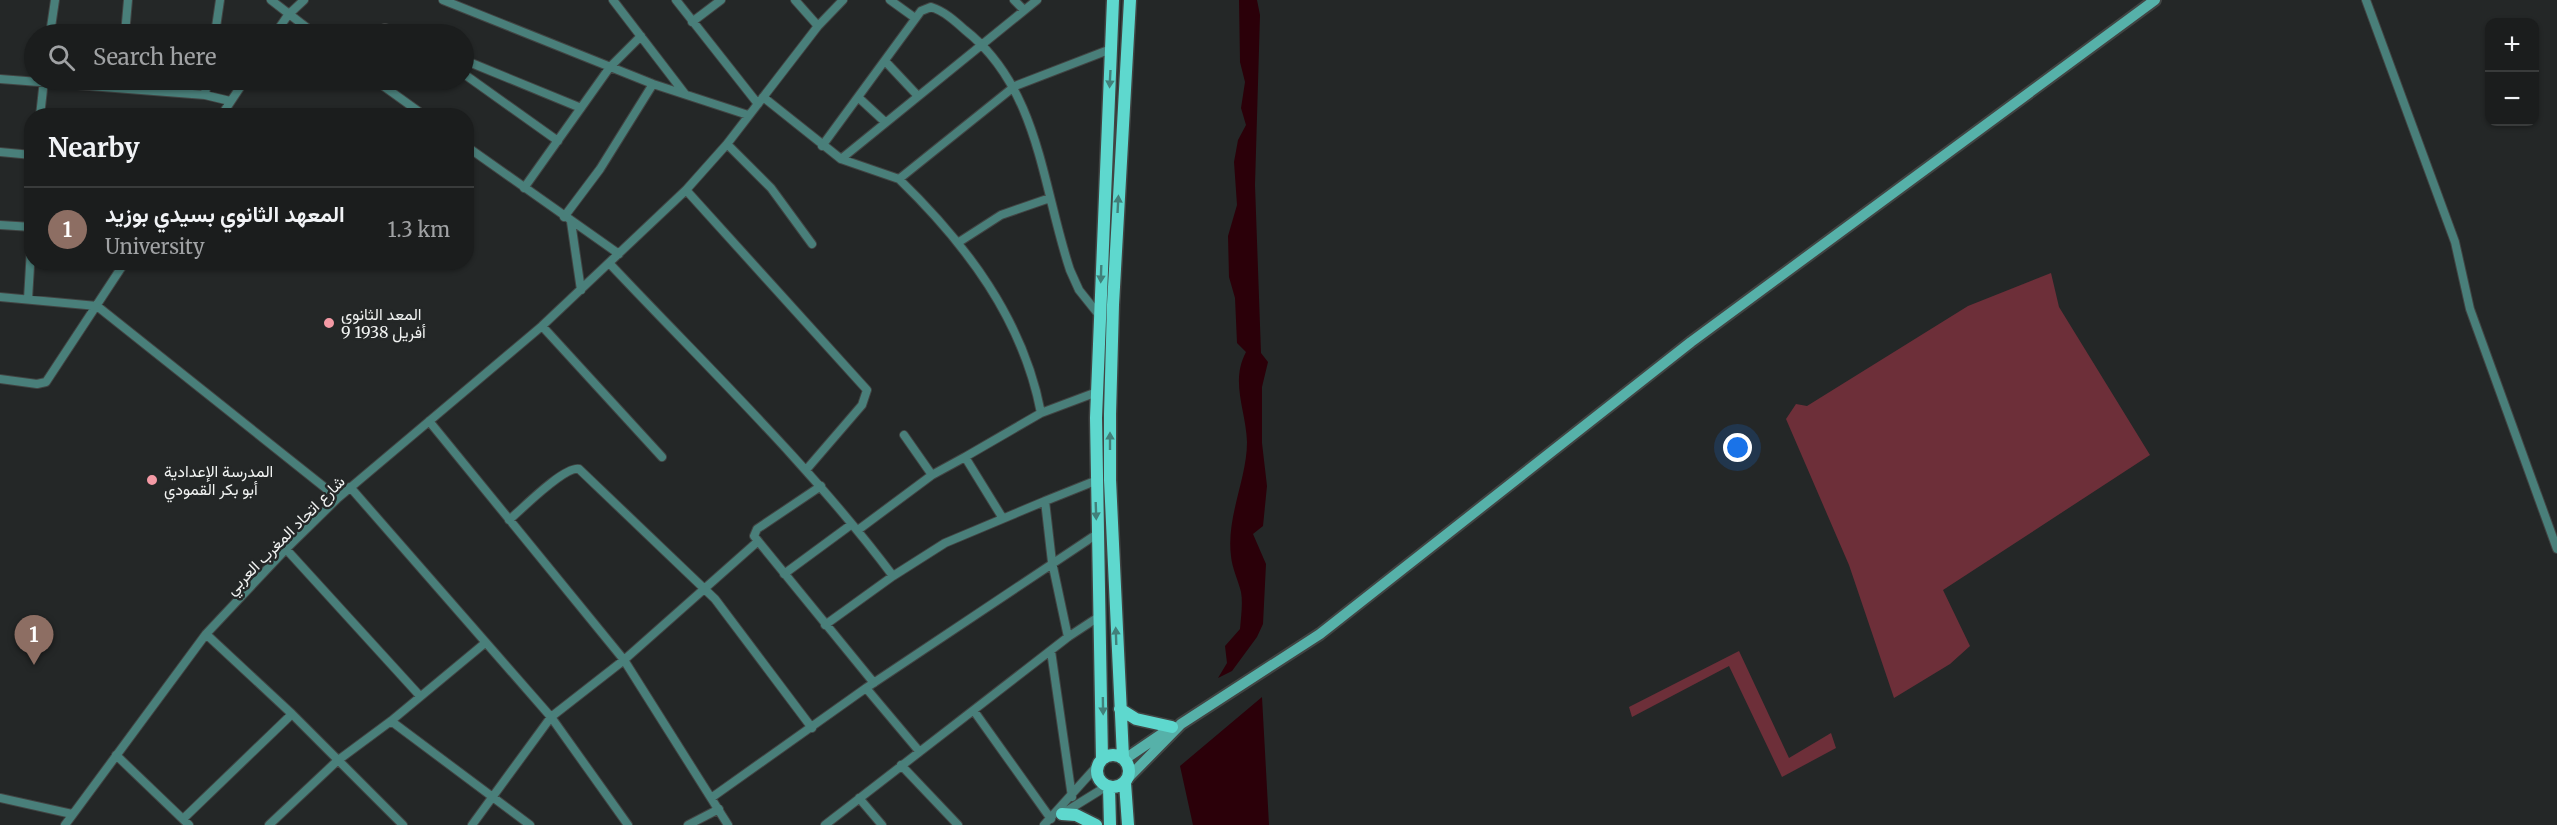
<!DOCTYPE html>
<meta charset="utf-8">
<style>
:root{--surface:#1b1d1d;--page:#242626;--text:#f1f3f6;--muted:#a0a2a4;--line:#393b3b;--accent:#db2777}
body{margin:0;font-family:Merriweather,Vazirmatn,serif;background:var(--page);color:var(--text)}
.controls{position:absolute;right:18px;top:18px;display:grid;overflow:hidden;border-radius:12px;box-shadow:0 2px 4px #0004}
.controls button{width:54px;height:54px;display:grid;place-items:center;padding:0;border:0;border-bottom:2px solid var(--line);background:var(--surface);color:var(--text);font:30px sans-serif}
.you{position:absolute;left:1738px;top:448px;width:21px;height:21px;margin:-15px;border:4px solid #fff;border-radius:50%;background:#1a73e8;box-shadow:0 0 0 9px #1a73e833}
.badge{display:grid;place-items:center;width:39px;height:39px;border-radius:50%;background:var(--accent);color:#fff;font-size:20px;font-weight:700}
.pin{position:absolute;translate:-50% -50px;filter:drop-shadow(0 2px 3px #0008)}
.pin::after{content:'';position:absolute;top:32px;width:21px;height:18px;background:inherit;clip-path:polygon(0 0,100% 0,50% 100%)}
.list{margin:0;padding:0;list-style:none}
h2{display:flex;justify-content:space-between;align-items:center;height:78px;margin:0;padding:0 24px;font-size:26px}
h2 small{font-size:20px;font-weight:400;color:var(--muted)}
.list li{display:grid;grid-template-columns:39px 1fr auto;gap:18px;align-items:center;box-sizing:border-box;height:84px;padding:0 24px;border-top:2px solid var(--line)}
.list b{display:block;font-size:22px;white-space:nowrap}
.list p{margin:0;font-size:20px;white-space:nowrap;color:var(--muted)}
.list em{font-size:20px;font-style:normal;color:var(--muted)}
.icon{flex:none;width:33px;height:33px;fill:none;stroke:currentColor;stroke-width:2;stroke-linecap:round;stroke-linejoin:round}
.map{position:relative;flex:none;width:2557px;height:825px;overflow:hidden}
.search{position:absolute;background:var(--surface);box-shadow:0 2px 4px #0004;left:24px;top:24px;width:450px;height:66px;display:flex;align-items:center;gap:15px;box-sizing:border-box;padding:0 21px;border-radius:33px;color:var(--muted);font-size:22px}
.panel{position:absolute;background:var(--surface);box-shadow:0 2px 4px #0004;left:24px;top:108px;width:450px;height:162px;border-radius:24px}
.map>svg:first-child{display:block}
</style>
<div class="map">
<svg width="2557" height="825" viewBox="0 0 2557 825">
<rect width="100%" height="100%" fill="#242727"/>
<path fill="#6d2f39" d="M2051,273L2059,307L2150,455L1943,590L1970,646L1950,664L1894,698L1849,565L1786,419L1796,404L1807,406L1968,306Z
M1739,651L1789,758L1831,733L1836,748L1782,777L1729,666L1632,717L1629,707Z"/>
<path fill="#2b0009" d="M1239,0H1257L1260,15L1255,185L1261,353L1268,362L1262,387V443L1267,486L1263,526L1253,534L1266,564L1263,624L1257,637L1232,671L1218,678L1227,663L1225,646L1240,629C1241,617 1243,603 1241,592C1238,580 1232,568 1231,556C1226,517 1247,479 1247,442C1246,410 1230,382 1246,352L1237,343L1235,298L1229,277L1228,236L1237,205L1234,162L1238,140L1246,125L1241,108L1245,82L1240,62Z
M1262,697L1269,825H1193L1180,766Z"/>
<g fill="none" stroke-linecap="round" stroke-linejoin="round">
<defs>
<path id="street" d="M271,0L315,34
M443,0L653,84L748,115
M613,0L685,94
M676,0L758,104
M795,0L818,26
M890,0L915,18
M1014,0L1024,10
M2366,0L2455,242L2470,309L2557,549
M692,22L721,0
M50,34L55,0
M125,34L128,0
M215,34L220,0
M275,34L288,15L304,0
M369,34L385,28L403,34
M464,60L581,108
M886,62L917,95
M464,74L558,141
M0,79L205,95L230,101
M375,80L425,116
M205,95L207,80
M763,97L841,159L899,179L1015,86L1111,49
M859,98L885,122
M40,116L44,80
M221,116L245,80
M727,144L771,188L812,244
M466,146L619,254
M822,146L921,11L931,7C944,11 955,21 965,30C1039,88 1042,186 1070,270L1079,290L1099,315
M0,152L32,155
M841,159L1037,0
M899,179C966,244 1023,319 1041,413L1097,392
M524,188L610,67L641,36
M686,190L867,390L862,405L806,470
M564,217L600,169L653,84
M571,222L581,290
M0,225L32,227
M959,242L1001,215L1050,198
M610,264C706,366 809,464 893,576
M0,297L97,306L338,498
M28,299L32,233
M542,326L662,457
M0,379L37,384L46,382L125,262
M429,421L624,660L728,825
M904,435L932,475
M965,457L1041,413
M821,486L757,529L754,536L874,683
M350,487L551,717L628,825
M1045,501L1095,481
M509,520C522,509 564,466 579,469L715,599L812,728
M858,530L932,475L965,457L1002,517
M286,549L420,696
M784,574L852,524
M825,625L893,576L945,543L1045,501L1052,562L1068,637
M206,634L292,714L403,825
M1051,651L1072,797
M866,688L919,751
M974,711L1051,819
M391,721L530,825
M116,755L189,825
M901,765L958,825
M0,798L72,814
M711,798L866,688L1097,534
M859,798L882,825
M1065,812L1107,786
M183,819L292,714
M65,825L206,634L286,549L338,498L542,326L686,190L727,144L818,26L843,0
M269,825L337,761L391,721L485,643
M472,825L551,717L624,660L756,543
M688,825L719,809
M825,825L1068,637L1100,616
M1044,825L1098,765"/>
<path id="secondary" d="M1125,759L1172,727
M1128,778L1181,724L1320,634L1691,342L2155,0"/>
<path id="primary" d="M1120,709L1136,719L1172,727
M1097 771a16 16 0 1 1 32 0a16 16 0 1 1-32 0Z
M1123,757L1110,480V414L1113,305L1130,0
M1102,759L1096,418L1113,0
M1125,783L1128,825
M1109,787L1110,825
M1062,814L1076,815L1096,825"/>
</defs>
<use href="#street" stroke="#414443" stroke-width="10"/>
<use href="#secondary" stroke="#414443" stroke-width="14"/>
<use href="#primary" stroke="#414443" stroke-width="15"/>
<use href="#street" stroke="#497f7a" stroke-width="8"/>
<use href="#secondary" stroke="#56b1a9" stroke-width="10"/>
<use href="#primary" stroke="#5ed8ce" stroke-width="12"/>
</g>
<defs><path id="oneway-solid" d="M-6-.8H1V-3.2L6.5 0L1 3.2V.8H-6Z" transform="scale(1.5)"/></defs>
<g fill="#41807a">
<use href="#oneway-solid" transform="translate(1110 79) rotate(93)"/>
<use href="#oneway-solid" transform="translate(1118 204) rotate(-87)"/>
<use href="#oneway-solid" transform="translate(1101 274) rotate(92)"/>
<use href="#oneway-solid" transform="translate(1110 441) rotate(-90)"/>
<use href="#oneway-solid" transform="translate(1096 511) rotate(88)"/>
<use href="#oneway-solid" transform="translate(1116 636) rotate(-92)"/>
<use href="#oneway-solid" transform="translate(1103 706) rotate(89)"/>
</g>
<g fill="#f49aa5" stroke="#242727" stroke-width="2">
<circle cx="329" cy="323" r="6"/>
<circle cx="152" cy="480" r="6"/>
</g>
<g text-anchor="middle" stroke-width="5" stroke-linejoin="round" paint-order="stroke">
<g font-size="16" fill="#f1f3f2" stroke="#242727" text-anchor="start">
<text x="341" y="320">المعد الثانوي<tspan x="341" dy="18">9 أفريل 1938</tspan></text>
<text x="164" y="477">المدرسة الإعدادية<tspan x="164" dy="18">أبو بكر القمودي</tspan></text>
</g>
<g font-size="16" fill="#f1f3f2" stroke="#242727">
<text transform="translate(285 535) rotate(-45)" y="6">شارع اتحاد المغرب العربي</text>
</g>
</g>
</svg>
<div class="controls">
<button>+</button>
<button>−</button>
</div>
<div class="you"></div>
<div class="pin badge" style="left:34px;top:665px;background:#8d6e63">1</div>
<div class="search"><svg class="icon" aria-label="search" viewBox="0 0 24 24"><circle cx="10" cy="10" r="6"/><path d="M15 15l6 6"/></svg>Search here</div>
<section class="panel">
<h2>Nearby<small></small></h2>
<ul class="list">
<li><span class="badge" style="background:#8d6e63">1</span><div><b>المعهد الثانوي بسيدي بوزيد</b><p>University</p></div><em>1.3 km</em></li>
</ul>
</section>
</div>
